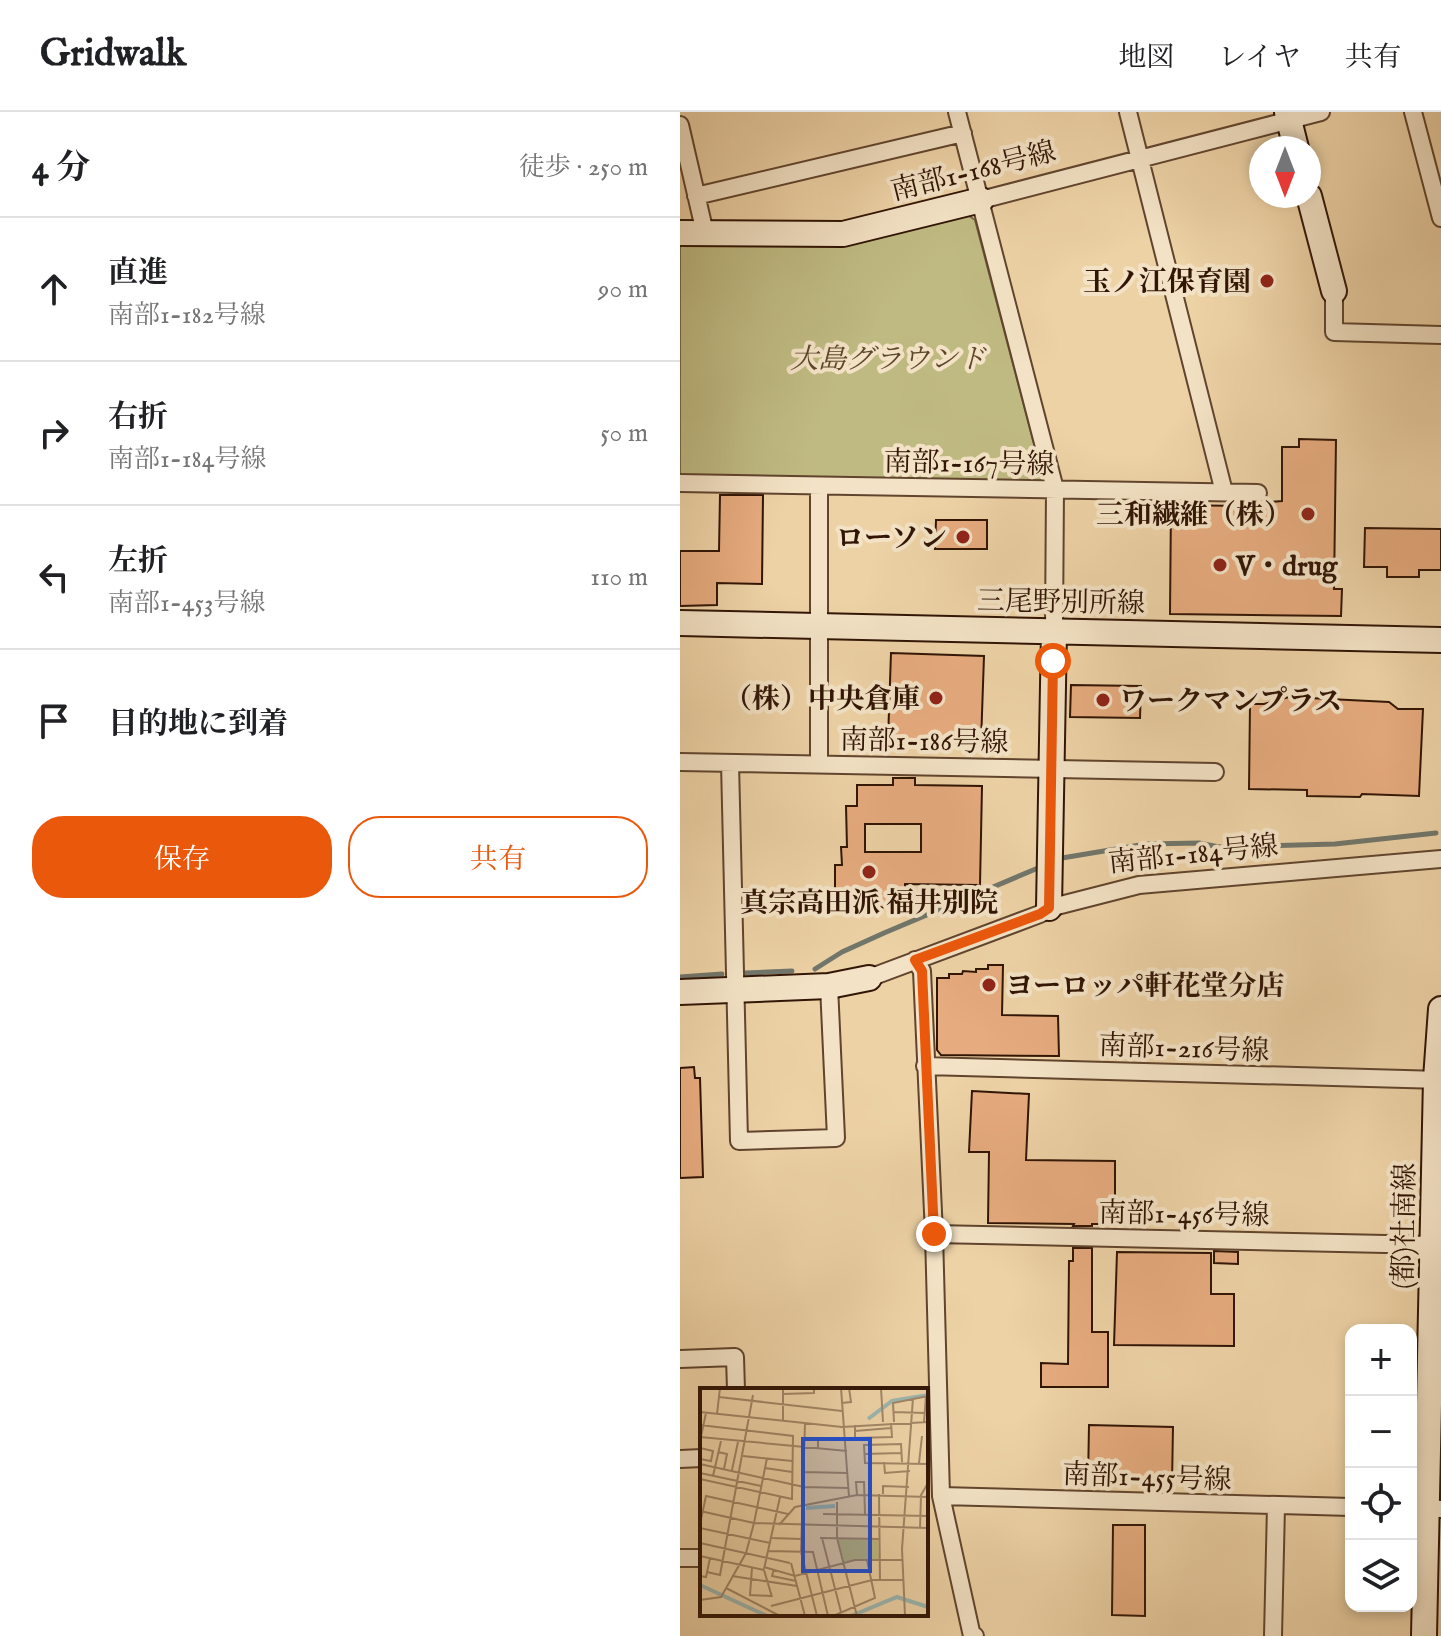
<!DOCTYPE html>
<html lang="ja">
<meta charset="utf-8">
<style>
:root{--surface:#fff;--page:#f6f6f6;--text:#202124;--muted:#757577;--line:#e0e0e0;--accent:#ea580c}
body{margin:0;font-family:"IM FELL English","Noto Serif JP",serif;background:var(--page);color:var(--text)}
.controls{position:absolute;right:24px;bottom:24px;display:grid;overflow:hidden;border-radius:16px;box-shadow:0 4px 12px #0003}
.controls button{width:72px;height:72px;display:grid;place-items:center;padding:0;border:0;border-bottom:2px solid var(--line);background:var(--surface);color:var(--text);font:40px sans-serif}
.compass{position:absolute;left:569px;top:24px;width:72px;height:72px;border-radius:50%;background:var(--surface);box-shadow:0 4px 12px #0003;rotate:180deg}
.stop{position:absolute;width:24px;height:24px;margin:-18px;border:6px solid #ea580c;border-radius:50%;background:#fff}
.stop.end{background:#ea580c;border-color:#fff;box-shadow:0 2px 8px #0008}
.list{margin:0;padding:0;list-style:none}
h2{display:flex;justify-content:space-between;align-items:center;height:104px;margin:0;padding:0 32px;font-size:34px}
h2 small{font-size:26px;font-weight:400;color:var(--muted)}
.list li{display:grid;grid-template-columns:52px 1fr auto;gap:24px;align-items:center;box-sizing:border-box;height:144px;padding:0 32px;border-top:2px solid var(--line)}
.list b{display:block;font-size:30px;white-space:nowrap}
.list p{margin:0;font-size:26px;white-space:nowrap;color:var(--muted)}
.list em{font-size:26px;font-style:normal;color:var(--muted)}
.actions{display:flex;gap:16px;padding:24px 32px}
.actions a{flex:1;padding:18px 0;border:2px solid var(--accent);border-radius:32px;text-align:center;font-size:28px;color:var(--accent)}
.actions .main{background:var(--accent);color:#fff}
.icon{flex:none;width:44px;height:44px;fill:none;stroke:currentColor;stroke-width:2;stroke-linecap:round;stroke-linejoin:round}
.map{position:relative;flex:none;width:761px;height:1524px;overflow:hidden}
header{display:flex;align-items:center;gap:48px;box-sizing:border-box;height:112px;padding:0 40px;background:var(--surface);border-bottom:2px solid var(--line)}
header strong{font-size:38px}
nav{display:flex;gap:44px;margin-inline-start:auto;font-size:28px}
main{display:flex}
aside{flex:1;background:var(--surface)}
.map>svg:first-child{display:block}
</style>
<header>
<strong>Gridwalk</strong>
<nav><a>地図</a><a>レイヤ</a><a>共有</a></nav>
</header>
<main>
<aside>
<h2>4 分<small>徒歩 · 250 m</small></h2>
<ul class="list">
<li><svg class="icon" aria-label="ahead" viewBox="0 0 24 24"><path d="M12 20V5M6 11l6-6 6 6"/></svg><div><b>直進</b><p>南部1-182号線</p></div><em>90 m</em></li>
<li><svg class="icon" aria-label="right" viewBox="0 0 24 24"><path d="M7 20v-9h11M14 6l5 5-5 5"/></svg><div><b>右折</b><p>南部1-184号線</p></div><em>50 m</em></li>
<li><svg class="icon" aria-label="left" viewBox="0 0 24 24"><path d="M17 20v-9H6M10 6l-5 5 5 5"/></svg><div><b>左折</b><p>南部1-453号線</p></div><em>110 m</em></li>
<li><svg class="icon" aria-label="arrive" viewBox="0 0 24 24"><path d="M6 21V4h12l-3 4 3 4H6"/></svg><div><b>目的地に到着</b></div></li>
</ul>
<div class="actions"><a class="main">保存</a><a>共有</a></div>
</aside>
<div class="map">
<svg width="761" height="1524" viewBox="0 0 761 1524">
<rect width="100%" height="100%" fill="#edd2a6"/>
<filter id="stains"><feTurbulence type="fractalNoise" baseFrequency=".0025" numOctaves="4"/><feColorMatrix values="0 0 0 0 .2 0 0 0 0 .09 0 0 0 0 .02 0 0 0 .5 -.17"/></filter>
<radialGradient id="worn" r=".72"><stop offset=".6" stop-color="#630" stop-opacity="0"/><stop offset="1" stop-color="#630" stop-opacity=".3"/></radialGradient>
<path fill="#bfba82" stroke="#786844" stroke-width="2" d="M288,103L295,108L363,366L359,370L0,363V133Z"/>
<g fill="none" stroke-linecap="round" stroke-linejoin="round">
<path stroke="#71766b" stroke-width="5" d="M382,746L466,732L519,731L539,735L655,732L756,721
M135,857L162,840L204,821L358,756
M65,861L112,859
M0,865L42,862"/>
</g>
<path fill="#e6ab7e" stroke="#311505" stroke-width="2" fill-rule="evenodd" d="M619,327L656,328L654,477H662L661,504L490,502L491,393L564,394L563,392L602,389V335H619Z
M40,383H83L82,472L37,471V493L0,494V439H39Z
M256,408H307V437H255Z
M685,416L761,417V458H739V465H707V455H684Z
M211,541L304,544L301,631L208,628Z
M391,573L461,574L460,606L390,605Z
M609,585L709,590L718,597H743L739,684L682,682L680,685L627,684V678L569,677L570,592H584Z
M213,666H235V673L302,674L300,773L225,772V795L164,796V777H155V753H162L161,735H167L166,694H177V673H213ZM185,712H241V740H185Z
M308,853H323L322,903L378,904L379,944L261,943L257,938V866H269V862H282L283,859L296,860V857H308Z
M14,955L15,966H20L23,1065L0,1066V956Z
M292,979L349,982L346,1048L435,1049V1112H412V1114H393L394,1112L308,1111L309,1040H289Z
M393,1136H412V1220H428V1275H361V1251L388,1252L389,1149H393Z
M534,1139L558,1140V1152L534,1151Z
M437,1140L531,1141V1182H554V1234L434,1233Z
M409,1313L493,1315L492,1371L408,1369Z
M433,1413H465V1504L432,1503Z"/>
<g fill="none" stroke-linecap="round" stroke-linejoin="round">
<defs>
<path id="street" d="M277,0L375,377L374,518
M448,0L544,380
M733,0L761,106
M0,13L25,121
M16,84L283,21
M301,88L641,0
M654,179V220L761,223
M0,371L578,381
M139,374V652
M0,650L535,660
M50,651L59,1029L156,1026L149,874
M235,848L242,859L254,1122L261,1384L292,1524H295
M189,866L360,802L369,796L459,773L761,747
M245,954L761,968
M254,1122L752,1133
M0,1247L55,1245L56,1278
M0,1347L22,1346
M261,1384L671,1395
M731,1395L761,1397
M0,1446H22
M593,1524L596,1394"/>
<path id="secondary" d="M607,0L616,36
M629,84L654,179
M0,121L163,122L301,88
M0,511L761,528
M369,796L374,518
M0,880L149,874L189,866
M744,1524L756,967L761,897"/>
</defs>
<use href="#street" stroke="#60442d" stroke-width="20"/>
<use href="#secondary" stroke="#311505" stroke-width="28"/>
<use href="#street" stroke="#f3e2c5" stroke-width="16"/>
<use href="#secondary" stroke="#f3e2c5" stroke-width="24"/>
</g>
<g fill="none" stroke-linecap="round" stroke-linejoin="round">
<path stroke="#ea580c" stroke-width="10" d="M254,1122L242,859L235,848L360,802L369,796L373,549"/>
</g>
<g fill="#8f2418" stroke="#f3e2c5" stroke-width="3">
<circle cx="587" cy="169" r="8"/>
<circle cx="628" cy="402" r="8"/>
<circle cx="283" cy="425" r="8"/>
<circle cx="540" cy="453" r="8"/>
<circle cx="256" cy="586" r="8"/>
<circle cx="423" cy="588" r="8"/>
<circle cx="189" cy="760" r="8"/>
<circle cx="309" cy="873" r="8"/>
</g>
<g text-anchor="middle" stroke-width="8" stroke-linejoin="round" paint-order="stroke">
<g font-size="28" fill="#311505" stroke="#f3e2c5">
<text transform="translate(293 58) rotate(-14)" y="10">南部1-168号線</text>
<text transform="translate(289 350) rotate(1)" y="10">南部1-167号線</text>
<text transform="translate(381 489) rotate(1)" y="10">三尾野別所線</text>
<text transform="translate(244 628) rotate(1)" y="10">南部1-186号線</text>
<text transform="translate(513 741) rotate(-6)" y="10">南部1-184号線</text>
<text transform="translate(504 935) rotate(2)" y="10">南部1-216号線</text>
<text transform="translate(504 1101) rotate(1)" y="10">南部1-456号線</text>
<text transform="translate(723 1114) rotate(-89)" y="10">(都)社南線</text>
<text transform="translate(467 1364) rotate(2)" y="10">南部1-455号線</text>
</g>
<g font-size="28" font-weight="bold" fill="#311505" stroke="#f3e2c5" text-anchor="end">
<text x="571" y="179">玉ノ江保育園</text>
<text x="612" y="412">三和繊維（株）</text>
<text x="267" y="435">ローソン</text>
<text x="556" y="463" text-anchor="start">V・drug</text>
<text x="240" y="596">（株）中央倉庫</text>
<text x="439" y="598" text-anchor="start">ワークマンプラス</text>
<text x="189" y="800" text-anchor="middle">真宗高田派 福井別院</text>
<text x="325" y="883" text-anchor="start">ヨーロッパ軒花堂分店</text>
</g>
<g font-size="28" font-style="italic" fill="#5c472a" stroke="#f3e2c5">
<text x="208" y="256">大島グラウンド</text>
</g>
</g>
<g transform="translate(20 1276)">
<rect width="228" height="228" fill="#edd2a6"/>
<path d="M138,151L178,152L179,171L144,174Z" fill="#bfba82"/>
<path fill="none" stroke="#9bb6af" stroke-width="4" d="M168,31L192,13L228,7M106,120L135,118M0,197L67,228M151,228L197,209L228,219"/>
<path fill="none" stroke="#a28666" stroke-width="2" d="M141,0L149,109M181,0L183,34M83,6L114,5V0M19,9L142,23M141,15L151,14L149,0M0,24L142,39L228,34M194,24L225,25M17,26L20,0M83,33V0M194,34L193,15L228,8M224,34L226,8M105,35L101,164L117,228M0,37L93,48L92,111L0,91M155,37V50L192,49L191,35M155,43L191,40M0,49L147,63M0,53L6,25M0,60L13,63L11,73L0,71M118,62V50L144,51M18,64L27,66L24,81M164,66L201,65M43,68L92,73M184,74L185,85L210,83M202,74L201,56L164,57L165,75L228,76M219,75L222,48M0,76L104,99L148,100M65,80L92,84M32,82L38,54M104,84L147,85M0,85L61,98M13,88L21,53M179,106L180,192M183,106V98L209,99M157,107L156,94H164L165,126M137,114V150L157,228M0,123L54,135L67,70M123,126L228,128M0,136L6,108L88,126M79,137L95,119L157,107L228,109M0,140L70,155M220,140L221,107L228,95M72,150L101,151M120,150L179,151M122,150L141,224M0,155L90,175M68,163L113,164L128,228M0,168L64,182M91,175L105,228M64,179L95,188L155,172H202M52,180L50,207L71,208M64,181L80,109M74,181L72,188L96,193M64,182L72,209M7,184L20,187L53,7M0,188L6,189L10,170M32,188L97,198M26,200L80,228M0,212L21,209L46,165L54,135L228,140M71,218L172,192H203M133,228L175,210L167,172M165,228H193M205,228L202,161L213,10"/>
<path fill="#1d4ed8" fill-opacity="0.15" stroke="#1d4ed8" stroke-width="4" d="M103,51H170V183H103Z"/>
<rect width="228" height="228" fill="none" stroke="#311505" stroke-width="4"/>
</g>
<rect width="100%" height="100%" filter="url(#stains)"/>
<rect width="100%" height="100%" fill="url(#worn)"/>
</svg>
<div class="controls">
<button>+</button>
<button>−</button>
<button><svg class="icon" aria-label="locate" viewBox="0 0 24 24"><circle cx="12" cy="12" r="6"/><path d="M12 2v4M12 18v4M2 12h4M18 12h4"/></svg></button>
<button><svg class="icon" aria-label="layers" viewBox="0 0 24 24"><path d="M12 4l9 5-9 5-9-5zM3 14l9 5 9-5"/></svg></button>
</div>
<svg class="compass" viewBox="-18 -18 36 36"><path d="M0-13l5 13h-10z" fill="#e53935"/><path d="M0 13l5-13h-10z" fill="#757577"/></svg>
<div class="stop" style="left:373px;top:549px"></div>
<div class="stop end" style="left:254px;top:1122px"></div>
</div>
</main>
